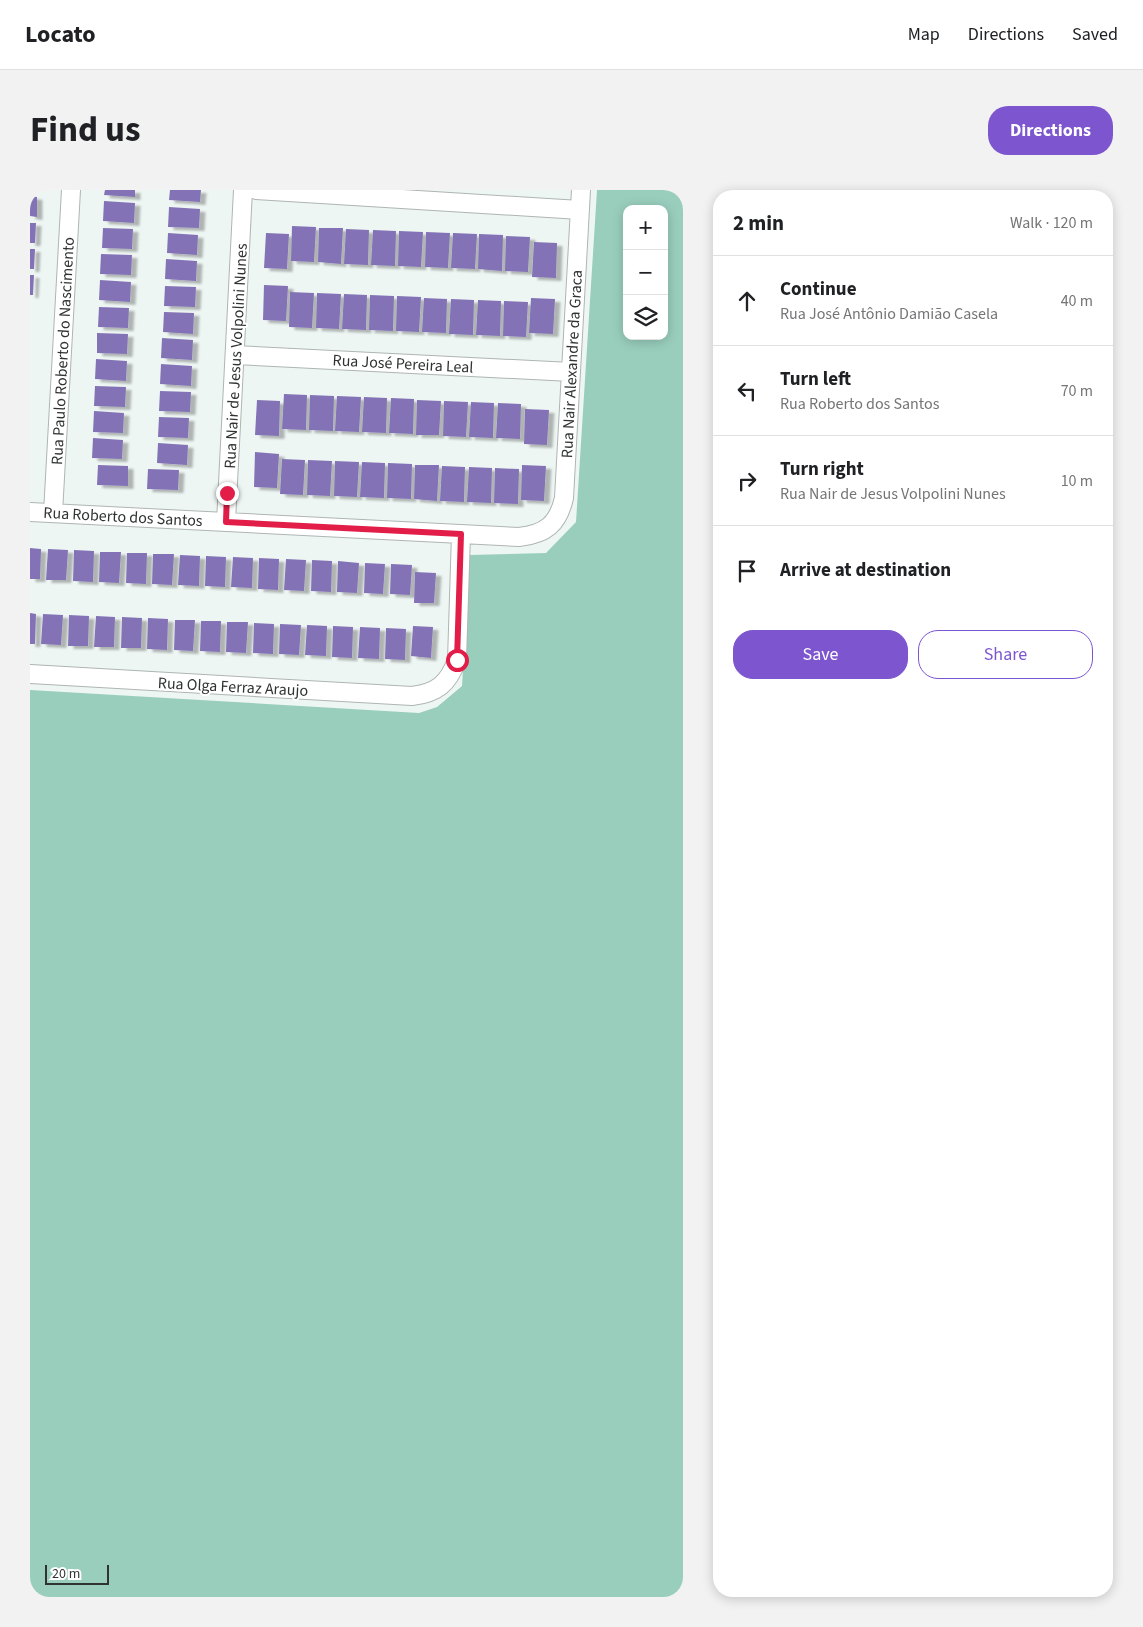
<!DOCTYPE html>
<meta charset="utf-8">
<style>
:root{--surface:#fff;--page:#f2f2f2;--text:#202124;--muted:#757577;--line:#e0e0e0;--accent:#7c55cf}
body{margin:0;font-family:"Source Sans 3",sans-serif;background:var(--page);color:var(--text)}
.controls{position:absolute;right:15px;top:15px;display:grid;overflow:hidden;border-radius:10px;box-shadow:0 2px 12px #0003}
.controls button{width:45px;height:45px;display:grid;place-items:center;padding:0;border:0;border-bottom:1px solid var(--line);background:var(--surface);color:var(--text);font:25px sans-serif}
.scale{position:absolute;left:15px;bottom:12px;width:64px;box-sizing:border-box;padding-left:5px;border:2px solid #303332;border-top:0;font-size:14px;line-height:18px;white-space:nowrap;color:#303332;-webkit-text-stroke:4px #fff;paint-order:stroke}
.stop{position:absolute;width:15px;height:15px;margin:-11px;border:4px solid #e11d48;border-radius:50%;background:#fff}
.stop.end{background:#e11d48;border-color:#fff;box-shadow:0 1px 5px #0008}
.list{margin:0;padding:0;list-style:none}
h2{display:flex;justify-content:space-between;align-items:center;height:65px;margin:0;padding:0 20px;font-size:21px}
h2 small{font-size:16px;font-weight:400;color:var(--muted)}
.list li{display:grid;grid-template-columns:32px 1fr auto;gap:15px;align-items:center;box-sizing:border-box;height:90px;padding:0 20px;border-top:1px solid var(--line)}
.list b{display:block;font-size:19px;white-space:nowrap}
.list p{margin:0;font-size:16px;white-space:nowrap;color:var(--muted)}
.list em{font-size:16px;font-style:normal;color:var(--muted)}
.actions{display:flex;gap:10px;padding:15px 20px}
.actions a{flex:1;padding:11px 0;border:1px solid var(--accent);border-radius:20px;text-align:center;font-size:18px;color:var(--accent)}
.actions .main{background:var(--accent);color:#fff}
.icon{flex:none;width:28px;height:28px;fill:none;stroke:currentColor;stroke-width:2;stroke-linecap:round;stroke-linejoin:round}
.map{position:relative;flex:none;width:653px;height:1407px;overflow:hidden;border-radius:20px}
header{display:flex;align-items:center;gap:30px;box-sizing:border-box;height:70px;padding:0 25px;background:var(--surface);border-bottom:1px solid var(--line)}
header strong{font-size:24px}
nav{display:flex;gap:28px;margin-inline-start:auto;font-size:18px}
.intro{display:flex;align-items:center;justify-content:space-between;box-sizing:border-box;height:120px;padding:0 30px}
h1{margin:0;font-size:35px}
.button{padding:12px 22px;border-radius:20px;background:var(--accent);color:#fff;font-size:18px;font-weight:700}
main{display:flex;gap:30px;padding:0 30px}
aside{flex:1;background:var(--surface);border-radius:20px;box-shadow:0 2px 12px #0003}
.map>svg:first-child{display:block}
</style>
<header>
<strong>Locato</strong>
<nav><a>Map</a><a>Directions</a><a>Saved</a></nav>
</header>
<div class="intro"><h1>Find us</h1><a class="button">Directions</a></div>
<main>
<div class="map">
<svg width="653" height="1407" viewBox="0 0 653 1407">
<defs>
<filter id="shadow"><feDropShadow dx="5.5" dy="3" stdDeviation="1" flood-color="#0004"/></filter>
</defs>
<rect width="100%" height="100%" fill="#eef6f3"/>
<path fill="#99cebd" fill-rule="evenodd" d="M567,0H653V1407H0V500L389,523L407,517L432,496L440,365L516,363L546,332ZM597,19H634V146H597Z"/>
<path fill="#8373b6" filter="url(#shadow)" d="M75,0H105V7L74,5Z
M140,0H171L170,12L139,10Z
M0,6L7,7V27L0,26Z
M74,11L105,13L104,33L73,31Z
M139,17L170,19L169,38L138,37Z
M0,33H6L5,53H0Z
M262,36L286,37L284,72L261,71Z
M73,38L103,39L102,59L72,58Z
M289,38H313L311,74L288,72Z
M316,39L339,40L338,75L314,74Z
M343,40L366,41L365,76L341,75Z
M369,41L393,42L391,77L368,76Z
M396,42L420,43L418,78L395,77Z
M138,43L168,45L167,65L137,63Z
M236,43L259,44L257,79L234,78Z
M423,43L447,44L445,79L421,78Z
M449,44L473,45L472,81L448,79Z
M476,46L500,47L498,82L475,81Z
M504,52L527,53L526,88L502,87Z
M0,59H5L4,79H0Z
M71,64L102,65L101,85L70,84Z
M136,69L167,71L166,91L135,89Z
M0,85H4L3,105H0Z
M70,90L101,92L100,112L69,110Z
M234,95L258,96L256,131L233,130Z
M135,96L166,97L165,117L134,116Z
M260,102L284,103L282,138L259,137Z
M287,103L311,104L309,139L286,138Z
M314,104L337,105L336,140L312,139Z
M340,105L364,106L363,141L339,140Z
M367,106L391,107L389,142L366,141Z
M394,108L417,109L416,143L392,142Z
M501,108L525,109L523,144L499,143Z
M421,109L444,110L443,145L419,144Z
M448,110L471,111L470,146L446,145Z
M474,111L498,112L496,147L473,146Z
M69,117L99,118L98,138L68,137Z
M134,122L164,123L163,144L133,142Z
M67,143L98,144L97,164L67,163Z
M132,148L163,150L162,170L131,168Z
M66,169L97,171L96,191L65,189Z
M131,174L162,176L161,196L130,194Z
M65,196L96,197L95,217L64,216Z
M130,201L161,202L160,222L129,221Z
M254,204L277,205L276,240L252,239Z
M280,205L304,206L303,241L279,240Z
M307,206L331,207L329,242L305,241Z
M334,207L357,208L356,243L332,242Z
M361,208L384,209L383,244L359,243Z
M227,210L250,211L249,246L225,245Z
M387,210L411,211L409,245H386Z
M414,211L438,212L436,247L413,246Z
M441,212L464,213L463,248L439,247Z
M468,213L491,214L490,249L466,248Z
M495,219L519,220L517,255L494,254Z
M64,221L94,223L93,243L63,242Z
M129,227L159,228L158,248L128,247Z
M63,248L93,250L92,269L62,268Z
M128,253L158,255L157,275L127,273Z
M225,262L249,264L247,298L224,297Z
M252,269L275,270L273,305L250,304Z
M278,270L302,271L300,306L277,305Z
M305,271L329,272L327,307L304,306Z
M332,272L355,273L354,308L330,307Z
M358,273L382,274L381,309L357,308Z
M68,275L98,276V296L67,295Z
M385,275H409L407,311L384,309Z
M492,275L516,276L514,311L491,310Z
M412,276L435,277L434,312L410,311Z
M439,277L462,278L461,313L437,312Z
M465,278L489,279L488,314L464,313Z
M118,279L149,280L148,300L117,299Z
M0,358L11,359L10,389H0Z
M18,359L38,360L36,390H16Z
M44,360L64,361L63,392L43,391Z
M70,362H91L89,393L69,392Z
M97,363H117L116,394L96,393Z
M123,364H144L142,395L122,394Z
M150,365L170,366L169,396L148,395Z
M176,366L196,367L195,397L175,396Z
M203,367L223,368L222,398L201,397Z
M229,368L249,369L248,400L228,399Z
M256,369L276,370L274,401L254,400Z
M282,370L302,371L301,402L281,401Z
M308,371L329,373L327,403L307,402Z
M335,373L355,374L353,404L334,403Z
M361,374L382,375L380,405L360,404Z
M385,382L406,383L404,413H384Z
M0,423L6,424L5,454H0Z
M13,424L33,425L31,455L11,454Z
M39,425L59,426L58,456H38Z
M66,426L85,427L84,457H64Z
M92,427L112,428L111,458H91Z
M118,428L138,429L137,460L117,459Z
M145,430H165L163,461L144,460Z
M171,431H191L190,462L170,461Z
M197,432H218L216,463L196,462Z
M224,433L244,434L243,464L223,463Z
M250,434L271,435L269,465L249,464Z
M277,435L297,436L296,466L275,465Z
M303,436L323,437L322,468L302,467Z
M383,436L403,437L401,468L381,466Z
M330,437L350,438L349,469L328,468Z
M356,438L376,439L375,470L355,469Z"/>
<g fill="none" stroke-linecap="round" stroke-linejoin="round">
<defs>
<path id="street" d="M226,0L550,20
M205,165L541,182
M0,322L489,347C516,344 528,334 534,308L551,0
M23,323L41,0
M196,332L213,0
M0,484L382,506C407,503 418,494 427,470L431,344"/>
</defs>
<use href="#street" stroke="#aeb5b3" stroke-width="20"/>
<use href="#street" stroke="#fff" stroke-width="18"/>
</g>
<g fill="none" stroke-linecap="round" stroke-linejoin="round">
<path stroke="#e11d48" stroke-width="6" d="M197,303L196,332L431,344L427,470"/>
</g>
<g text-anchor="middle" stroke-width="4" stroke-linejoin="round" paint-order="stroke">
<g font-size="16" fill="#303332" stroke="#fff">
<text transform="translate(32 161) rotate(-87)" y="6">Rua Paulo Roberto do Nascimento</text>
<text transform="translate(205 166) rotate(-87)" y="6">Rua Nair de Jesus Volpolini Nunes</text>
<text transform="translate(373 173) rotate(3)" y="6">Rua José Pereira Leal</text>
<text transform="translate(541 174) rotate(-87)" y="6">Rua Nair Alexandre da Graca</text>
<text transform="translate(93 326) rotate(3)" y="6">Rua Roberto dos Santos</text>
<text transform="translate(203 496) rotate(3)" y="6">Rua Olga Ferraz Araujo</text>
</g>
</g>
</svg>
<div class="controls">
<button>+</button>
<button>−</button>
<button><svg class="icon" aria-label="layers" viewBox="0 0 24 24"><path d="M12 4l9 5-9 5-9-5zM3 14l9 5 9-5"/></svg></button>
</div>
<div class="scale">20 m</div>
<div class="stop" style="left:427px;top:470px"></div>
<div class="stop end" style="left:197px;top:303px"></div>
</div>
<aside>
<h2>2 min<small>Walk · 120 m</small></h2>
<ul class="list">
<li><svg class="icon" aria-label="ahead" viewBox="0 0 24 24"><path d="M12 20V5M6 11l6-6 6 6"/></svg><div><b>Continue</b><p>Rua José Antônio Damião Casela</p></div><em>40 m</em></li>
<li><svg class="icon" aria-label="left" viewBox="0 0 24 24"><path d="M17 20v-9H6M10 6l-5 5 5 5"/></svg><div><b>Turn left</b><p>Rua Roberto dos Santos</p></div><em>70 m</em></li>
<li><svg class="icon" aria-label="right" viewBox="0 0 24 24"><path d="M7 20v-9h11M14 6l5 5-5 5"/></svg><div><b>Turn right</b><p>Rua Nair de Jesus Volpolini Nunes</p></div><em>10 m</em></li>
<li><svg class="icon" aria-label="arrive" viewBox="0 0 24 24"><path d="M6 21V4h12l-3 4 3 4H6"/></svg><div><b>Arrive at destination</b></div></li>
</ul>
<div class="actions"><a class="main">Save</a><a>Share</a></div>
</aside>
</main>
